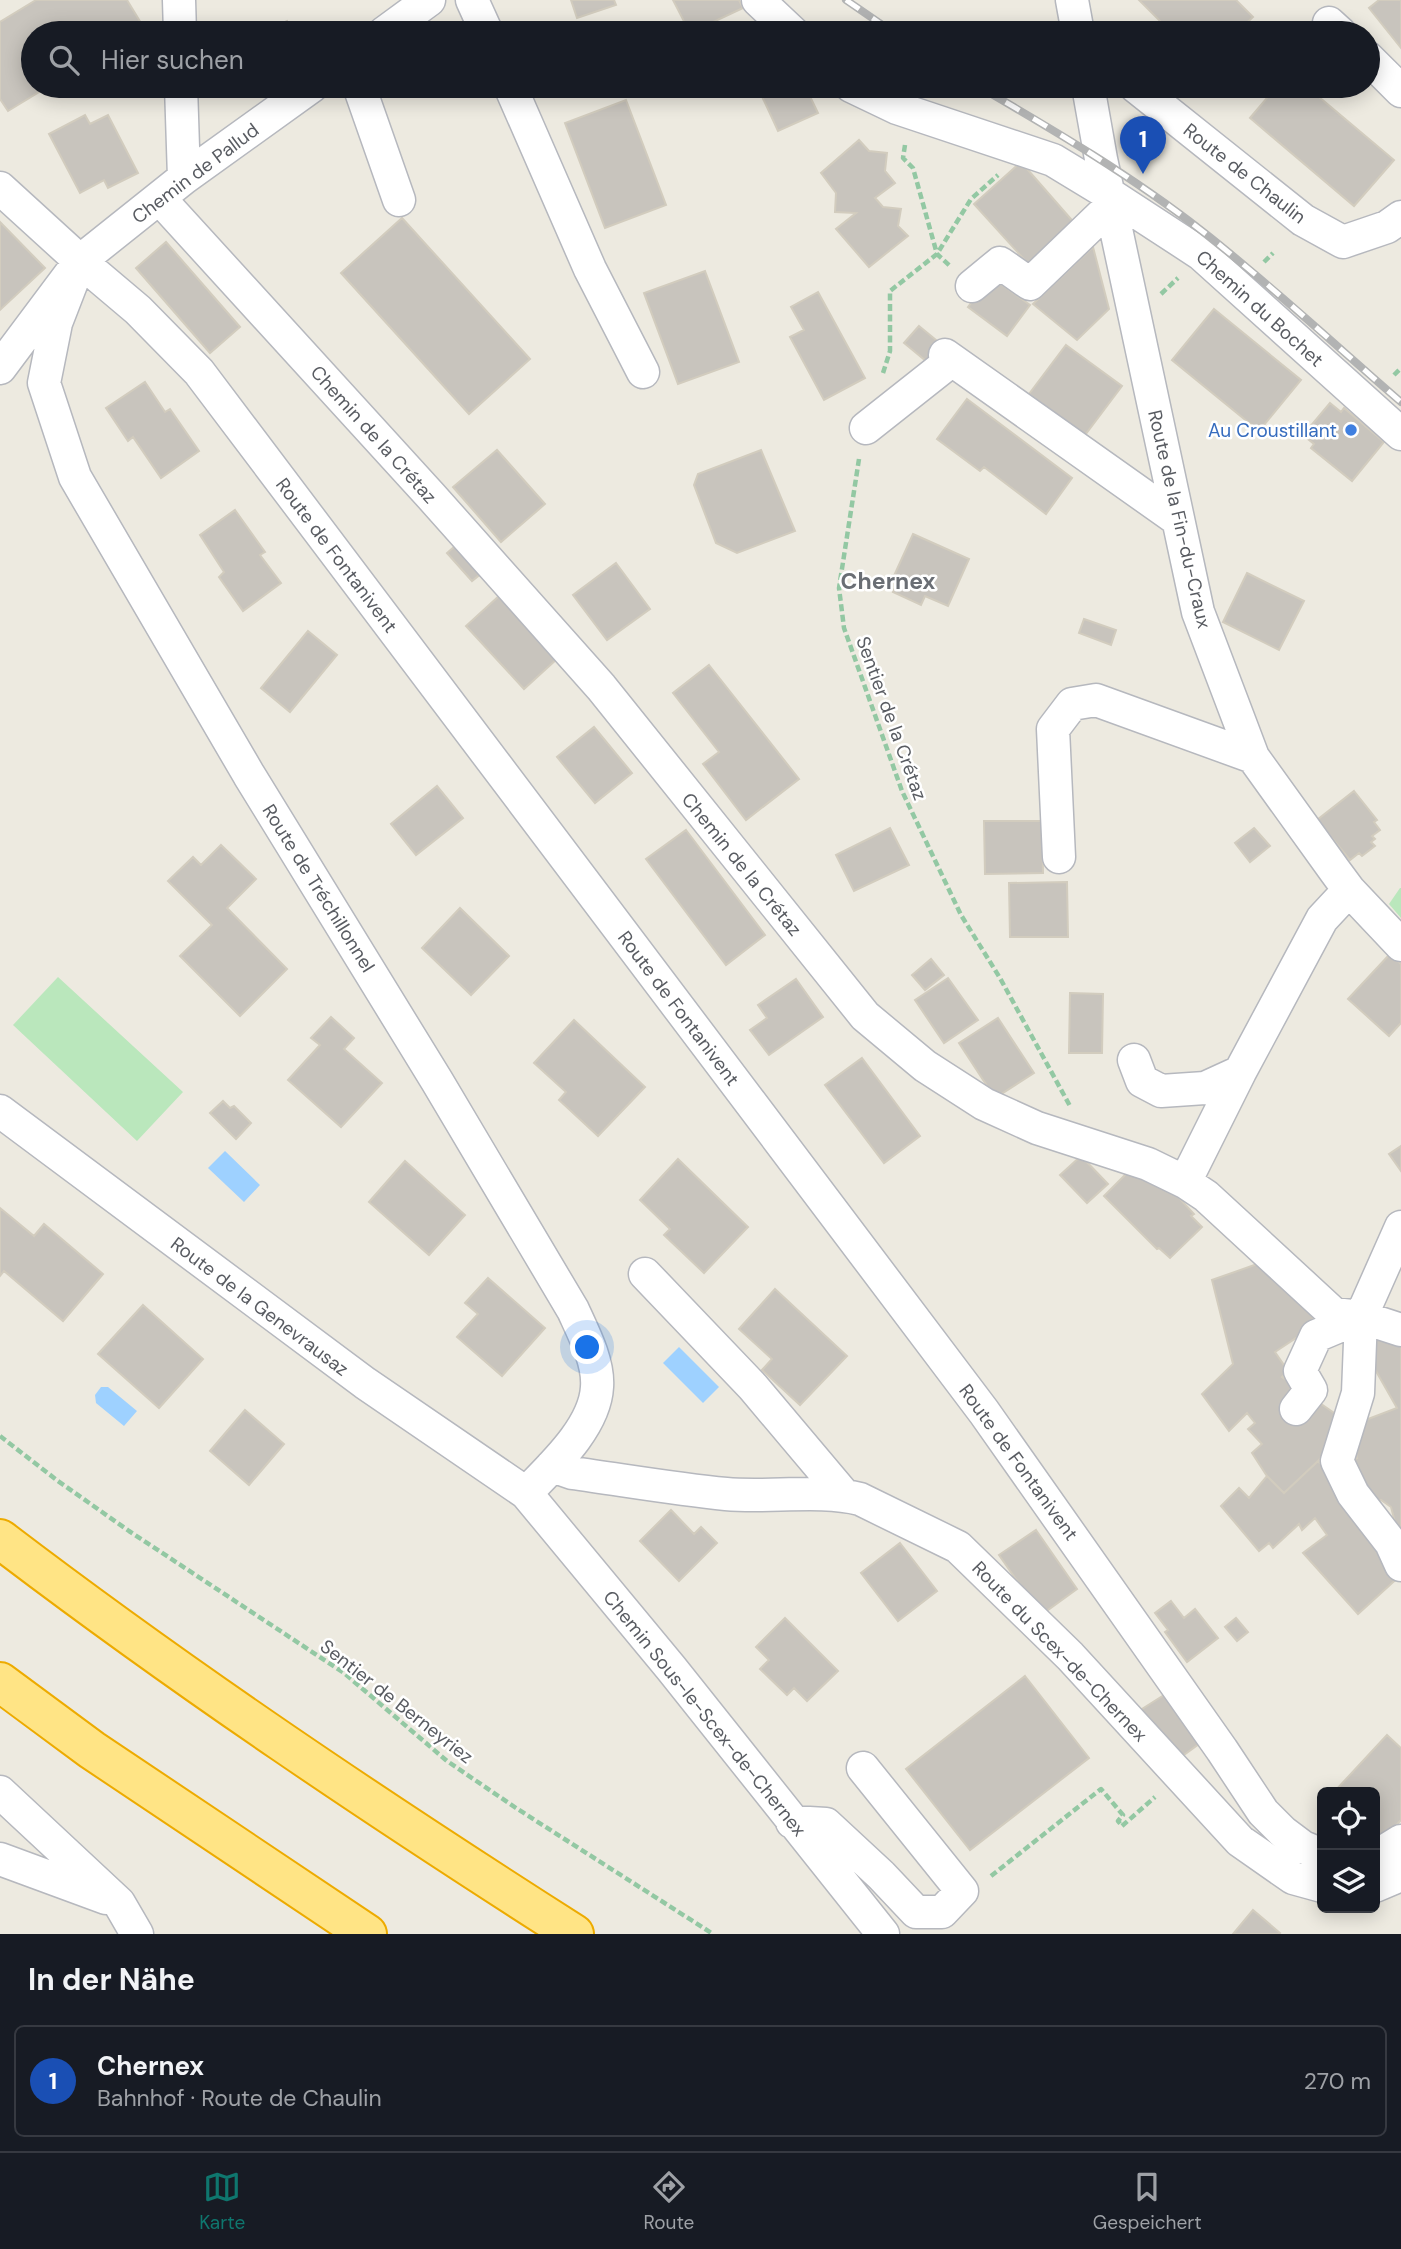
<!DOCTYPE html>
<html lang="de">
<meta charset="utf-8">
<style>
:root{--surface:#171b24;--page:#20242c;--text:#f1f3f6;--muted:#9ea1a6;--line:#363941;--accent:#0f766e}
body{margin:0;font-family:"DM Sans",sans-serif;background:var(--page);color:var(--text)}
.controls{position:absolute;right:21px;bottom:21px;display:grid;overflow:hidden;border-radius:10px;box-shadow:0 4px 18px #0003}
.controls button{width:63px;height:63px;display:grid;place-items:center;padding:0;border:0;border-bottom:2px solid var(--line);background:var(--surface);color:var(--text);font:35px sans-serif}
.you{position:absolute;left:588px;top:1348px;width:24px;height:24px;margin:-18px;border:5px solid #fff;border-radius:50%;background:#1a73e8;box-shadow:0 0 0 10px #1a73e833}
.badge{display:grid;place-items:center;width:46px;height:46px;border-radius:50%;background:var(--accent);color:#fff;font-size:23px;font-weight:700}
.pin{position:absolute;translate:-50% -58px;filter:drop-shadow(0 2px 4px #0008)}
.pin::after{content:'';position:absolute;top:37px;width:24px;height:21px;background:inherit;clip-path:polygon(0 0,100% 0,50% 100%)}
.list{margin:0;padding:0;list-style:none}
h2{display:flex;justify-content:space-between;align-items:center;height:91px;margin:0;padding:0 28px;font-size:30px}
h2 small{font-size:23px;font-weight:400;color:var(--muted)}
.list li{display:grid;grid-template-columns:46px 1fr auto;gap:21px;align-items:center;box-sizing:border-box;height:112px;margin:0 14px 14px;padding:0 14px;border:2px solid var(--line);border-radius:10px}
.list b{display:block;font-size:26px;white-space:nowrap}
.list p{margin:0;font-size:23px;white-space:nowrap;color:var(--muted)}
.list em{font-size:23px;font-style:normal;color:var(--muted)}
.icon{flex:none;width:38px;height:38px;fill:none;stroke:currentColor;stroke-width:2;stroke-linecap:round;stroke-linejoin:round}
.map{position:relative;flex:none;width:1401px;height:1934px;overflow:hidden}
.search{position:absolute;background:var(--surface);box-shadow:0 4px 18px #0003;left:21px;right:21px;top:21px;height:77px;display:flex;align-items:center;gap:18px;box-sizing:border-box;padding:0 24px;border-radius:38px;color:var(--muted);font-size:26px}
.sheet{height:217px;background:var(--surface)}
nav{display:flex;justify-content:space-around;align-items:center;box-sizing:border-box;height:98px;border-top:2px solid var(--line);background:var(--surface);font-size:19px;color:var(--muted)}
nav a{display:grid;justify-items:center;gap:4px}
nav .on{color:var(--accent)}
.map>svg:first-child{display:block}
</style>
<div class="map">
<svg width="1401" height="1934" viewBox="0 0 1401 1934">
<rect width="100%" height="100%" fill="#edeae0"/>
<path fill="#bae7bc" d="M1400,888H1401V918L1389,904Z
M58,977L183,1092L137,1141L13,1025Z"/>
<path fill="#9ed1ff" d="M225,1151L260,1185L244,1202L208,1168Z
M679,1347L719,1387L703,1403L663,1363Z
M101,1387H108L137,1411L124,1426L96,1403L95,1395Z"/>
<path fill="#c8c4bd" stroke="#d2ccbe" stroke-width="2" d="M36,0H127L144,28L135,33H33V86H49L8,111L0,99V22Z
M571,0H614L616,5L577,18Z
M673,0H739L743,8L690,33Z
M1139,0H1236L1253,17L1236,33H1172Z
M1379,0H1401V48L1369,8Z
M287,21L293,33H262Z
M240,86H267L246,96Z
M769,86H805L818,113L778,131L759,90Z
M1277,86H1306L1394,160L1354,206L1250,118Z
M626,100L666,205L605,228L565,123Z
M85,115L90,124L108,115L138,173L108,188L104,180L80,193L49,134Z
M859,140L869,151L887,153L885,171L895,183L875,198L883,207L901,209L898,226L908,236L869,267L836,229L856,213L835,212L836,193L821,173Z
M1021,162L1077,226L1031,267L974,204Z
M402,218L530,359L469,414L341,273Z
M0,222L45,268L0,310Z
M166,242L240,327L210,353L136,268Z
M1093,247L1109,309L1077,340L1033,304Z
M705,271L739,362L678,384L644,293Z
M991,277L1030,305L1007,336L968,307Z
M818,292L865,378L824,400L790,337L804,330L791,307Z
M1214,309L1301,380L1259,431L1172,360Z
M919,326L941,344L926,361L904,343Z
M1066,345L1122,386L1085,435L1029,394Z
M145,382L165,412L170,409L199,451L161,478L133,437L128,441L106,408Z
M967,399L1072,478L1046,514L984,467L980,471L937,439Z
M1330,403L1341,412L1344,408L1384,442L1352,481L1311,448L1314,444L1303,435Z
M497,450L545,504L501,542L453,487Z
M761,450L795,531L737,553L716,543L694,485L698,474Z
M235,510L265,552L260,555L281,583L243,611L219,577L224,572L200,535Z
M913,534L969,559L948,606L925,596L921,605L893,592L899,580L893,578Z
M463,539L488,568L472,581L447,553Z
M616,563L650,609L607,640L573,595Z
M1247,573L1304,601L1279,650L1223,622Z
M499,596L557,659L524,689L466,626Z
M1084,619L1116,630L1111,645L1079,633Z
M308,631L337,655L290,712L261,688Z
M709,665L799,779L746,820L703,764L719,752L673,693Z
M594,727L632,773L595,803L557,757Z
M437,786L463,818L416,855L391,824Z
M1354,791L1377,820L1374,822L1380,830L1372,836L1375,839L1371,842L1375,846L1362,856L1359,853L1350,860L1317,820Z
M984,821H1042L1043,873L985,874Z
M890,828L909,865L854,891L836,855Z
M1254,828L1270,846L1250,862L1235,843Z
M686,830L765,935L726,965L646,859Z
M221,845L256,879L227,908L287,969L240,1016L180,956L212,925L168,881L193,857L201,865Z
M1067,882L1068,937H1010L1009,883Z
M460,908L509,956L471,995L422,948Z
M1390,954L1401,964V1023L1389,1036L1348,999Z
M931,959L944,975L925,990L912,975Z
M948,978L978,1020L944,1043L915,1000Z
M796,979L823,1017L769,1055L750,1030L767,1018L758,1005Z
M1070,993L1103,994L1102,1053H1069Z
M331,1017L354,1038L344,1049L382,1083L341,1127L288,1080L320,1045L311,1038Z
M998,1018L1034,1073L995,1098L959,1043Z
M574,1020L645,1087L598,1136L559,1100L566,1092L534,1063Z
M862,1058L920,1136L884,1163L825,1085Z
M223,1101L230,1108L234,1106L251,1123L236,1139L210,1113Z
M1401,1146V1171L1389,1154Z
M1081,1156L1108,1184L1087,1203L1060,1175Z
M678,1159L748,1227L704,1273L664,1235L670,1229L640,1200Z
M405,1161L465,1215L429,1255L369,1202Z
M1134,1166L1156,1173L1194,1214L1191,1216L1202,1227L1170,1258L1159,1248L1157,1249L1104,1196Z
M0,1208L34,1236L44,1224L103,1274L63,1321L4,1271L0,1276Z
M1263,1262L1323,1320L1275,1352L1288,1371L1282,1377L1343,1419L1330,1446L1318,1461L1284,1493L1267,1476L1252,1453L1262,1444L1248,1429L1255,1423L1247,1413L1229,1431L1202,1394L1233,1364L1212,1280Z
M488,1278L545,1328L502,1376L457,1337L478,1314L465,1303Z
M775,1289L847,1356L800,1405L762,1370L772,1359L739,1329Z
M143,1305L203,1359L159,1408L98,1354Z
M1401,1336V1545L1391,1507L1381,1500L1372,1504L1345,1462L1357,1458L1350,1426L1397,1408L1360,1343Z
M245,1410L284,1444L249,1485L210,1451Z
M1318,1461L1368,1518L1401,1575L1358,1614L1303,1553L1327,1535L1315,1518L1302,1530L1299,1524L1273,1548L1269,1543L1259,1551L1221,1506L1239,1488L1249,1498L1267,1476L1284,1493Z
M671,1510L694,1534L701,1527L717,1543L679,1581L640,1541Z
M1036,1530L1077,1589L1041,1615L999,1555Z
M900,1543L937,1591L898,1621L861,1573Z
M1171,1601L1184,1618L1195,1609L1218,1638L1187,1662L1165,1632L1168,1630L1155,1613Z
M785,1618L838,1671L807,1701L794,1688L787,1695L760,1669L769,1660L756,1647Z
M1236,1618L1248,1632L1237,1641L1225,1627Z
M1025,1676L1089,1758L970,1850L906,1769Z
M1164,1695L1199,1744L1173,1763L1131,1716Z
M1387,1735L1401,1748V1820L1384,1839L1375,1831V1792H1334Z
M1253,1910L1280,1933L1279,1934H1233Z"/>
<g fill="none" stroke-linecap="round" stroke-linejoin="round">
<defs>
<path id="minor" d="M179,0L180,33
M472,0L487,33
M758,0L793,33
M1072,0L1078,33
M1329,23L1340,33
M384,33L429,0
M1368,58L1401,91
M181,86L184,178
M359,86L399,200
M510,86L590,269L643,372
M851,86L897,108L1053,160L1109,194L1201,254L1401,434
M1088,86L1101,159L1198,612L1239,720L1253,757L1335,871L1349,890L1401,945
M1135,86L1303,220L1343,242L1387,227L1401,217
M0,188L80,261L138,310L199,372L984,1412L1222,1750L1263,1812L1283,1832L1303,1847L1322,1855
M160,199L431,496L601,687L865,1016L925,1066L984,1104L1037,1128L1148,1164L1185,1182L1206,1196L1334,1314L1361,1317L1401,1330
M80,261L56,323L44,383L75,477L249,775L437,1081L573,1310C583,1332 599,1362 597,1387C595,1427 552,1466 526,1493
M972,286L1000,263L1030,284L1112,205
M945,355L1178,520
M0,368L80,261L184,178L312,86
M866,428L952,360
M1059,857L1053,729L1072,704L1096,700L1253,757
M1134,1060L1142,1081L1161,1091L1205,1088L1240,1072
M0,1111L365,1383L526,1493L671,1668L883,1934
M1185,1182L1240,1072L1322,919L1349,890
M1401,1227L1361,1317L1358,1393L1337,1461L1353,1494L1391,1543L1401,1565
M645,1274L753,1387L844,1495
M1296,1409L1311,1390L1300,1371L1316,1336L1361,1317
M552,1466L572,1473C623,1480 675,1489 726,1494C768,1498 821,1489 860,1499L958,1547L1070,1656L1240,1841L1293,1878L1322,1886
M0,1792L119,1903L137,1934
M792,1822L826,1824L881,1875L916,1912H942L962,1891L863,1768
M1375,1857L1401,1841
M0,1859L106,1898
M1375,1886L1401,1875"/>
<path id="highway" d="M0,1539C185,1680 378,1809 574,1934
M0,1682L92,1750L367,1934"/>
</defs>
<use href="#minor" stroke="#b6b8be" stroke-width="35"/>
<use href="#highway" stroke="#edab00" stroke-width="42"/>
<path stroke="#93c8a3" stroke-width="4.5" stroke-dasharray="7 3.5" stroke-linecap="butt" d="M905,145L903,158L913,168L937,254L950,266
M1264,262L1273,253
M1161,294L1178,278
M883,373L890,351V291L937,254L971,199L998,175
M1394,375L1401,368
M859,459L839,588L844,628L902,791L961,915L1000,978L1070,1106
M0,1436L58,1481L129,1531L344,1673L447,1761L516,1808L713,1934
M1122,1826L1155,1797
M991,1876L1101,1789L1123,1815L1118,1821L1122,1826"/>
<use href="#minor" stroke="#fff" stroke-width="32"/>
<use href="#highway" stroke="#ffe485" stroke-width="38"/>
<defs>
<path id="rail" d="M846,0L894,33
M978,86C1055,131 1132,176 1202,231C1271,285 1335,345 1401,402"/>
</defs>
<use href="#rail" stroke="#b2b3b3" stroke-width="8"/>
<use href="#rail" stroke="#fff" stroke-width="5" stroke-dasharray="16" stroke-linecap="butt"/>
</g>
<circle fill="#3f7fe0" stroke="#fff" stroke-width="2.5" cx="1351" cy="430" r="7"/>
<g text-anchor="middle" stroke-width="5" stroke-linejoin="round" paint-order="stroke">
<g font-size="19" fill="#595c62" stroke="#fff">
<text transform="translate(195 173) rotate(-37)" y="7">Chemin de Pallud</text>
<text transform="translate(1245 173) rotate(38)" y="7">Route de Chaulin</text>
<text transform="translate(1260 308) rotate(42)" y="7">Chemin du Bochet</text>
<text transform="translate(374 434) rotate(48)" y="7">Chemin de la Crétaz</text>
<text transform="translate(1180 519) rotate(77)" y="7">Route de la Fin-du-Craux</text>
<text transform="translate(337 555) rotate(53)" y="7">Route de Fontanivent</text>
<text transform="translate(892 718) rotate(70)" y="7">Sentier de la Crétaz</text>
<text transform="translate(742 864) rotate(51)" y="7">Chemin de la Crétaz</text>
<text transform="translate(319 888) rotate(58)" y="7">Route de Tréchillonnel</text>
<text transform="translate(679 1008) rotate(53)" y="7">Route de Fontanivent</text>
<text transform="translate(260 1306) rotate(37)" y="7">Route de la Genevrausaz</text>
<text transform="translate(1019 1462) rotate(54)" y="7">Route de Fontanivent</text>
<text transform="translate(1060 1651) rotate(46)" y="7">Route du Scex-de-Chernex</text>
<text transform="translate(397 1701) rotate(38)" y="7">Sentier de Berneyriez</text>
<text transform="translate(705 1713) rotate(51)" y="7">Chemin Sous-le-Scex-de-Chernex</text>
</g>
<g font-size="19" fill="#366cbe" stroke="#fff" text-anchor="end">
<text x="1337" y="437">Au Croustillant</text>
</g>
<g font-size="23" font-weight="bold" fill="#6a6e74" stroke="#fff">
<text x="888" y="589">Chernex</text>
</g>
</g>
</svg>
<div class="controls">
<button><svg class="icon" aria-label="locate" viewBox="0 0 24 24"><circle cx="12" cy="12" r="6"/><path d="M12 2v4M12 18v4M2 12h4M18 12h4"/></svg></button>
<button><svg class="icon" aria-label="layers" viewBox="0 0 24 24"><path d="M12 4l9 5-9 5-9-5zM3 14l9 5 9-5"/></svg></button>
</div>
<div class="you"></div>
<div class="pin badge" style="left:1143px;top:174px;background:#1a4fb4">1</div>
<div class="search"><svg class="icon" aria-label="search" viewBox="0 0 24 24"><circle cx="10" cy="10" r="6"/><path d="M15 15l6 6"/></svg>Hier suchen</div>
</div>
<section class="sheet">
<h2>In der Nähe<small></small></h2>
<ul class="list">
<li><span class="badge" style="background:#1a4fb4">1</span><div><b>Chernex</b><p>Bahnhof · Route de Chaulin</p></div><em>270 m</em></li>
</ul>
</section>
<nav>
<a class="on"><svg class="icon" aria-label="map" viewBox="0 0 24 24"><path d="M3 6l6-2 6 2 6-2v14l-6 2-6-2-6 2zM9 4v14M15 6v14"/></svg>Karte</a>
<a><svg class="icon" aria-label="directions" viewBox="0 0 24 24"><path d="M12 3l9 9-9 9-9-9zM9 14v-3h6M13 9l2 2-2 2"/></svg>Route</a>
<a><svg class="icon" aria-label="saved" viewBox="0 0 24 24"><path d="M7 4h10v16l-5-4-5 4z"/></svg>Gespeichert</a>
</nav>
